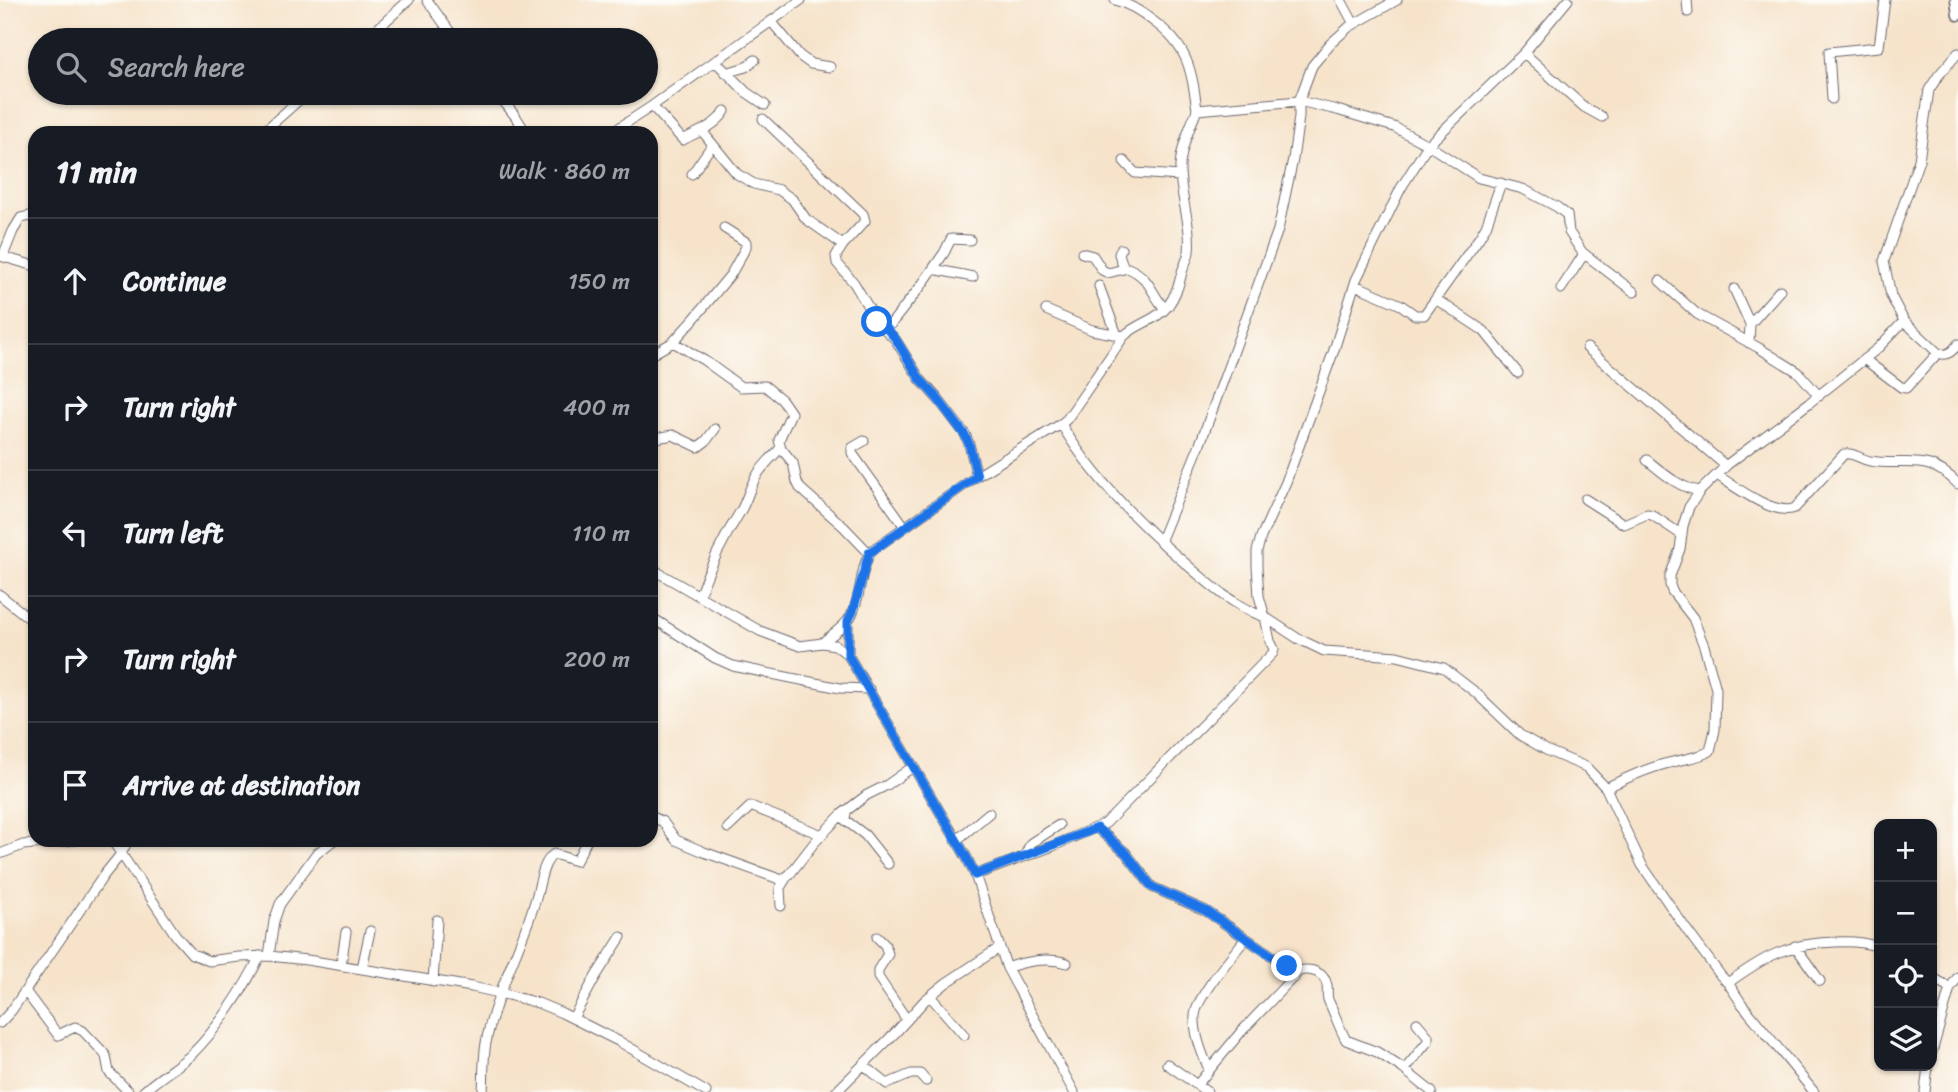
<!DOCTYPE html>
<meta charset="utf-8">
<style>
:root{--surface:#171b24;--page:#20242c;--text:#f1f3f6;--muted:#9ea1a6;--line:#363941}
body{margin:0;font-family:Sriracha,sans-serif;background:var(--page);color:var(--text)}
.controls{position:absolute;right:21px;bottom:21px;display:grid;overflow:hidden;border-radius:14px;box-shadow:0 2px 5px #0004}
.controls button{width:63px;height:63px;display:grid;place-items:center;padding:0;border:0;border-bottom:2px solid var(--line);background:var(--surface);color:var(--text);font:35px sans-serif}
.stop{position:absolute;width:21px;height:21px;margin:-16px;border:5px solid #1a73e8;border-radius:50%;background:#fff}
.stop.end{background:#1a73e8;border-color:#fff;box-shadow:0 2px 7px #0008}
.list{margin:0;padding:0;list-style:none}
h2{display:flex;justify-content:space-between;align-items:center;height:91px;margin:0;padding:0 28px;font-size:30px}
h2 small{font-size:23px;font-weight:400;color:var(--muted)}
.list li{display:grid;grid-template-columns:46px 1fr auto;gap:21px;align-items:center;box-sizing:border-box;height:126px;padding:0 28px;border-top:2px solid var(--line)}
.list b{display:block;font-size:26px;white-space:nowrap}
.list em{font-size:23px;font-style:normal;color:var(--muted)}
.icon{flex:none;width:38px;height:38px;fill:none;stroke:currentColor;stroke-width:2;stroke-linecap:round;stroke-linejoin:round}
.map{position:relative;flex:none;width:1958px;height:1092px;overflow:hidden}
.search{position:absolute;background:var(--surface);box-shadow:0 2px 5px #0004;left:28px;top:28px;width:630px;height:77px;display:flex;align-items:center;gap:18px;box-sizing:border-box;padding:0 24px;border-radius:38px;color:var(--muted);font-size:26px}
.panel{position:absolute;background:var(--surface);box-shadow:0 2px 5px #0004;left:28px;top:126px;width:630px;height:721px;border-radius:21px}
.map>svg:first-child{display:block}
</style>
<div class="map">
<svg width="1958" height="1092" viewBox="0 0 1958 1092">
<rect width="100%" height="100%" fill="#fdfcf7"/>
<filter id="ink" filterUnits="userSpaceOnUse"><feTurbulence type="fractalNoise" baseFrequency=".0143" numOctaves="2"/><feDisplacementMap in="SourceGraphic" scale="14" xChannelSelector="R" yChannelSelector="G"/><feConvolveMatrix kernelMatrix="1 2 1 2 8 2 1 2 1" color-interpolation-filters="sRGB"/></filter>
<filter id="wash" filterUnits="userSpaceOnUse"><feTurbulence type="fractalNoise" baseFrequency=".00686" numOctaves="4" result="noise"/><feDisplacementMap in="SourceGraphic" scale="28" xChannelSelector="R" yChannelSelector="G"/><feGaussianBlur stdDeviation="1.57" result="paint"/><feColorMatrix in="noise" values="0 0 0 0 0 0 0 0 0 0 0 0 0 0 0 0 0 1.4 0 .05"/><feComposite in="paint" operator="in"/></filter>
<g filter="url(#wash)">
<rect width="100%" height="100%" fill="#f6e3ca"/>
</g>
<g filter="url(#ink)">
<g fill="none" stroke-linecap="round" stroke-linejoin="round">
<defs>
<path id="minor" d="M427,0L456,40
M1115,0C1129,4 1142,12 1153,21C1188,46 1192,70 1197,110
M1341,0L1354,24
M1568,0L1524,53L1428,145L1401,188L1356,280L1333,353L1286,482L1261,537L1257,551V566L1259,596L1265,617L1297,638L1324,651L1397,656L1444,668L1475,692L1520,735L1548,751L1586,767L1606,788L1642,865L1686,929L1721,976L1728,983L1742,1004L1814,1092
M1687,0L1688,12
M771,21L800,56L811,64L830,67
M365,40L409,0
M1524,53L1584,107L1602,117
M715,61L746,92L765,105
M726,73L746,67L755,60
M497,93L516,117L526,133
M1832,99L1829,52L1879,47L1885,0
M652,106L683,140C699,131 715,127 725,111
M763,119L863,214L865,221L843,245L836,256L837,263L854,283L877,322L895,339L920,379L938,399L965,434L969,444L977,476L871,551C859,570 862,596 851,616C845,627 831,635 822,643
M702,131L737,174L754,184L779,190L792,199L806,219L843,245
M262,133L307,93
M611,133L652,106L801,0
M1124,161L1135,173L1180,176
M692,174L712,145
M1121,249L1119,254L1124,269
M1082,253L1093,256L1102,270L1108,273L1128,268C1151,278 1150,292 1165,309
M0,256L35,266
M3,256L13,231L21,218L35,215
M933,269L973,277
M1660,281L1697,314L1759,348L1798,372L1819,396
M1355,285L1401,305L1415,315H1424L1479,238L1486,226L1501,183
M1099,286L1117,335
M1561,289L1584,254
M1734,289L1750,324L1749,343
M1437,300L1484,331L1518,373
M1046,310L1092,330L1124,336
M1904,321L1938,353
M1750,324L1780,290
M887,329L921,286L944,253L951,239L970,240
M673,342L705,361L741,387L765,386L782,400L791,413L779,440L781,448L793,463L797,482L800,488L844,527L869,553
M1587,348L1726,466
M651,355L673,342L693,320L731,274L746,247V242L724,228
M1864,359L1901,387L1906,388L1938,353C1947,357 1953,351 1958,344
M1061,424L1067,419L1124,336C1137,323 1156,321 1168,306C1176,295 1179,285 1182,272C1184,265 1188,259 1189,252C1192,223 1179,195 1180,166C1181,148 1190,127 1197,110L1299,101L1337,110L1394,127L1428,145L1479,178L1523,189L1557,207L1567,215L1569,232L1582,252L1634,292
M651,439L673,435L698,447L706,441L715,429
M864,441L852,448V453L905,527
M1647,460C1663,473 1679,488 1700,491
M1717,475C1734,486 1775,517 1795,508L1844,454C1853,452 1860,459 1870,461C1908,467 1927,452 1958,484
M1585,499L1624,524L1647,514L1652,515L1682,535
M1160,542L1200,444L1278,230L1293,159L1299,117V101L1312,66L1330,44L1349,27L1397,0
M651,566L659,573L760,631L800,646L822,643L835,645L848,655L967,858L975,875L1007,968L1074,1092
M0,595L35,623
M699,596C710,566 723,539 740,512C747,501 749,488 756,477C762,466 772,457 781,448
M651,617L715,658L733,666L840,688L869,689
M848,655V621
M1606,788C1624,779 1653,766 1673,762C1686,758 1698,758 1710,751L1715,730L1716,689L1704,646L1693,618L1672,591L1670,585V576L1680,549L1683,526L1689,507L1700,491L1728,464L1809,403L1877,349L1904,321L1891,296L1884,261L1919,160L1929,90L1938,76L1958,53
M846,811L845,820L865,835L888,864
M651,816L663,822L676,840L704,852L782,880L790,874L814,843L842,814L867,795L887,785L914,766
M728,828L750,807H753L822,835
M1097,828L1126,853L1152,887L1206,911L1287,966L1293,971L1294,978
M112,840L177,937L192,954L200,957L209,961L239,957L269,956L307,960L472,987L508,995L538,1003L562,1013L620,1042L706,1092
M957,840L989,813
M0,854L23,845L76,840
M1024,857L1031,843L1059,825
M975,875L1053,846L1106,823L1273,653L1274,649L1270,641L1265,617C1235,607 1210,585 1186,564C1139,524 1093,478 1061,424L977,476
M781,906L780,888L786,878
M877,937L885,945L888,954L878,970V977L907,1020
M1795,946L1820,981
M269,956L274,921L280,904L316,854L334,840
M341,965L346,932
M362,968L370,931
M1007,968C1025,961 1048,957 1067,963
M1932,977L1950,988
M433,982L437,920
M1728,983C1765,956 1789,943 1835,942C1850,941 1865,942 1879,947
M25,991L58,1035L75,1027L83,1031L103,1052L106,1056L109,1072L129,1092
M930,996L964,1035
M573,1018L596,976L621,937
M0,1023L12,1010L104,875L121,854L128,840
M1932,1052L1950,988L1958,977
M1167,1064L1207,1092
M864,1065L887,1084L911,1074H920L926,1081
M1402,1068L1432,1092
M1209,1069C1202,1054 1194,1034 1195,1016C1196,997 1233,955 1246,938
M1197,1085L1240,1033L1299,971C1311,968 1324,972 1327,985C1328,991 1326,997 1329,1002C1335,1014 1339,1028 1346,1040L1377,1052L1402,1068H1406L1428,1041V1036L1417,1023
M143,1092C158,1078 176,1068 191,1055C216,1031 245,988 260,956
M483,1092C484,1076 483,1059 486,1043C495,993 522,947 536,898C540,885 542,862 554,854L576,861L587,840
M836,1092L896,1032L925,1000L946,983L999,948
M1925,1092L1928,1066"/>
<path id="tertiary" d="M1956,0L1958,15"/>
</defs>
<use href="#minor" stroke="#6c666d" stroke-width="11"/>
<use href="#tertiary" stroke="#6c666d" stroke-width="13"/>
<use href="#minor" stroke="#fff" stroke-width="9"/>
<use href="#tertiary" stroke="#fff" stroke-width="10"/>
</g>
</g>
<g fill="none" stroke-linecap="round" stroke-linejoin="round" filter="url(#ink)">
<path stroke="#1a73e8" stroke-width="9" d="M877,322L887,329L895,338L920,379L938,399L965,435L969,444L977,476L869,553L853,611L848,621V655L967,858L975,875L1097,828L1126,853L1152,887L1206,911L1287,966"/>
</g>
</svg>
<div class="controls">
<button>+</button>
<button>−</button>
<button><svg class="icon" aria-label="locate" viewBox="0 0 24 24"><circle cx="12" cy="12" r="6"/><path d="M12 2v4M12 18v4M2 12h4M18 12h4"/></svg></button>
<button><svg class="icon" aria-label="layers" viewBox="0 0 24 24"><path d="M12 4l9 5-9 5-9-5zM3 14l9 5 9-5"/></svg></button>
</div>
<div class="stop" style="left:877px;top:322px"></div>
<div class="stop end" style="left:1287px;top:966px"></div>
<div class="search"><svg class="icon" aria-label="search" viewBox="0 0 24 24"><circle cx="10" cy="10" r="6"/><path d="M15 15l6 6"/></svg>Search here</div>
<section class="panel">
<h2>11 min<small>Walk · 860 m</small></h2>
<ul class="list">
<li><svg class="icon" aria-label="ahead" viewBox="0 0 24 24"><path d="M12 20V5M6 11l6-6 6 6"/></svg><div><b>Continue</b></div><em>150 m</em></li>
<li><svg class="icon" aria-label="right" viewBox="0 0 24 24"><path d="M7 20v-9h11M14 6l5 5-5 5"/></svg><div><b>Turn right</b></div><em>400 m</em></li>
<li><svg class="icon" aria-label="left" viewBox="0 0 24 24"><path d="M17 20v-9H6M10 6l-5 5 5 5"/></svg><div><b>Turn left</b></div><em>110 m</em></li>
<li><svg class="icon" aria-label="right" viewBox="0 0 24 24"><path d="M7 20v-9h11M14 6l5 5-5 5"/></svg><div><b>Turn right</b></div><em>200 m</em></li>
<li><svg class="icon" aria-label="arrive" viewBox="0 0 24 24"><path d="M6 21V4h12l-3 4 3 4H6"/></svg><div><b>Arrive at destination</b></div></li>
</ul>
</section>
</div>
